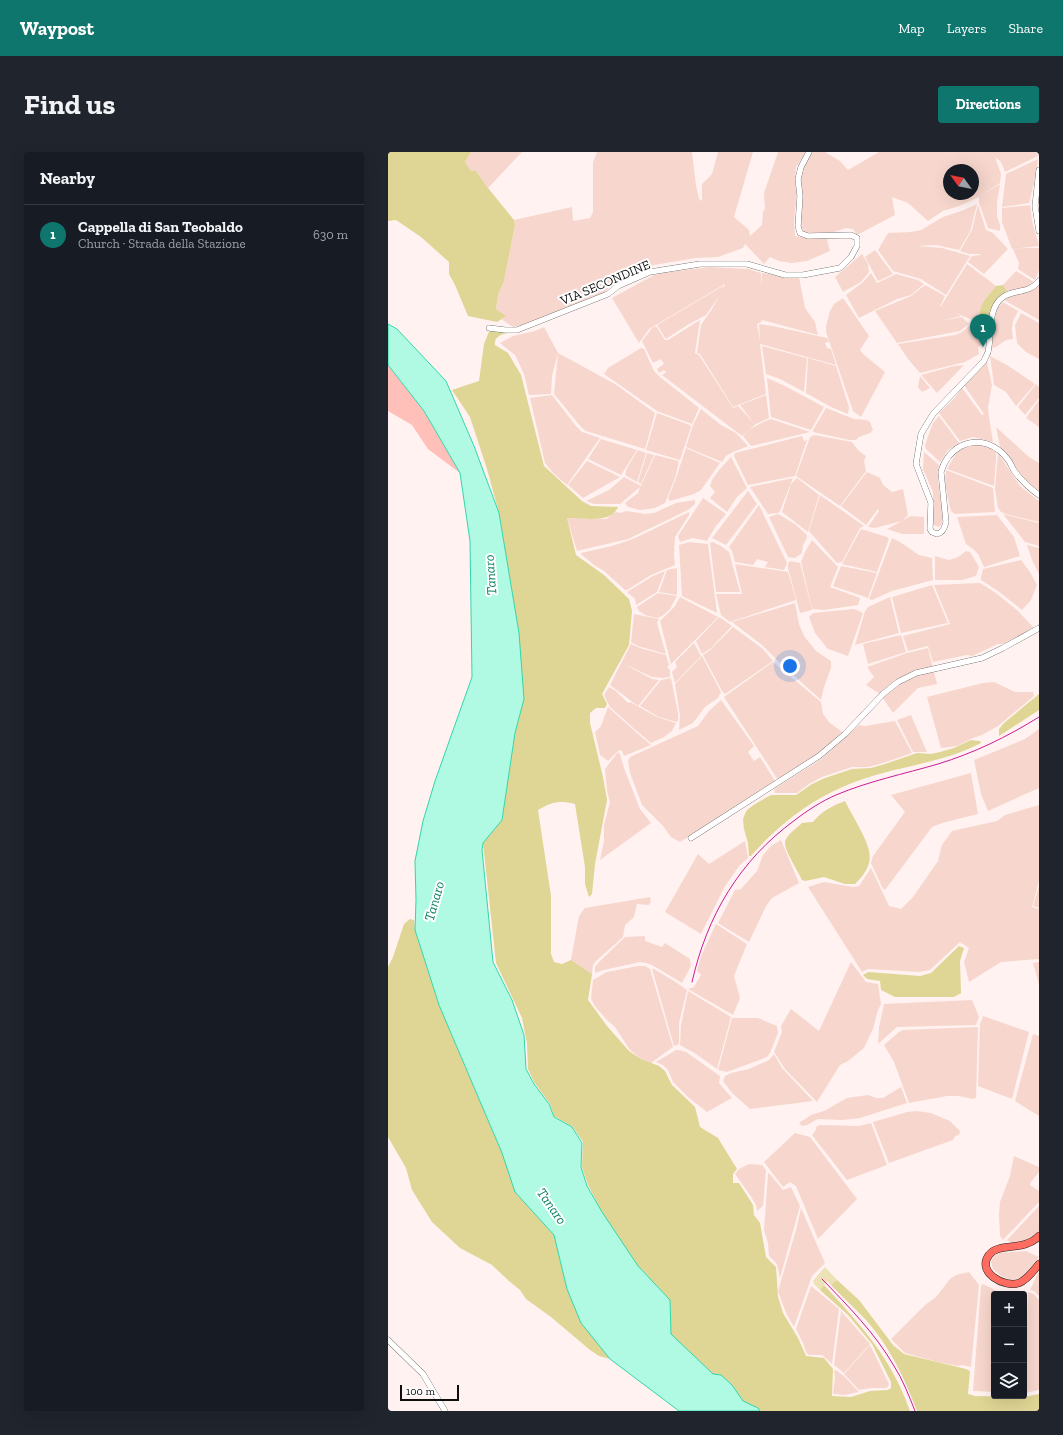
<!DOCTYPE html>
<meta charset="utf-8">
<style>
:root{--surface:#171b24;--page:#20242c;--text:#f1f3f6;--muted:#9ea1a6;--line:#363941;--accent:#0f766e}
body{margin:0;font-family:"Zilla Slab",serif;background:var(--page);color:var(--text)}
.controls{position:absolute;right:12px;bottom:12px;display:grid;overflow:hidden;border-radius:4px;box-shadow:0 4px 16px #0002}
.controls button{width:36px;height:36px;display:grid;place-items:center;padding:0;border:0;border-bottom:1px solid var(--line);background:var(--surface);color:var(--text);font:20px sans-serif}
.compass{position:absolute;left:555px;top:12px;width:36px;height:36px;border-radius:50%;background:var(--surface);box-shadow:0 4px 16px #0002;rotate:303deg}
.scale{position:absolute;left:12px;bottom:10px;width:59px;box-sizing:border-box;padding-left:4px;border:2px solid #0e0e0e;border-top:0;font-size:11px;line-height:14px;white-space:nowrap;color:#0e0e0e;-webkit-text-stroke:3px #fff;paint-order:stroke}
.you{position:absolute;left:402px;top:514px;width:14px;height:14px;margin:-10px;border:3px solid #fff;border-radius:50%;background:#1a73e8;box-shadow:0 0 0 6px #1a73e833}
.badge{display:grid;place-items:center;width:26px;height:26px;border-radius:50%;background:var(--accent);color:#fff;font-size:13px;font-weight:700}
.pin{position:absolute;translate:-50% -33px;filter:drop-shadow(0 1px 2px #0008)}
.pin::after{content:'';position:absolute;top:21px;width:14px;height:12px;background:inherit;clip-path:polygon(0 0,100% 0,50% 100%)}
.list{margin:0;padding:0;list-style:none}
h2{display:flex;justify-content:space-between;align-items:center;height:52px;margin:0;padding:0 16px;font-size:17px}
h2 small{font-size:13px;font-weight:400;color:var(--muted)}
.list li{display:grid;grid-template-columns:26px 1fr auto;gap:12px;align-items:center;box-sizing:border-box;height:60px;padding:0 16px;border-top:1px solid var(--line)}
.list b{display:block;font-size:15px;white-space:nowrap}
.list p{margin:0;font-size:13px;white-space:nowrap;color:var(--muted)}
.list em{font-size:13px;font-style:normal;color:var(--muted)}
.icon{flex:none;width:22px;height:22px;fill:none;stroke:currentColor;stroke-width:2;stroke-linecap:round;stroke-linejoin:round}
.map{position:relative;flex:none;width:651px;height:1259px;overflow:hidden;border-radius:4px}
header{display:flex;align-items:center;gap:24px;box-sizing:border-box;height:56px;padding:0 20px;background:var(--accent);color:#fff}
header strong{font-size:19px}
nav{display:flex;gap:22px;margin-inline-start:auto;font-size:14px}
.intro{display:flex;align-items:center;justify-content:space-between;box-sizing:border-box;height:96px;padding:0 24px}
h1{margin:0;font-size:28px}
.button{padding:10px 18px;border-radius:4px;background:var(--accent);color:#fff;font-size:14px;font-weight:700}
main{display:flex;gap:24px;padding:0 24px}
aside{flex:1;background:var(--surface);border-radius:4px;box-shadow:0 4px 16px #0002}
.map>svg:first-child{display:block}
</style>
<header>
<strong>Waypost</strong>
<nav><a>Map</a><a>Layers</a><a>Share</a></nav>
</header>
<div class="intro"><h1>Find us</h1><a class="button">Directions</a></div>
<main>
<aside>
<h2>Nearby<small></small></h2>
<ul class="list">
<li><span class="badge">1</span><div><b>Cappella di San Teobaldo</b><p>Church · Strada della Stazione</p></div><em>630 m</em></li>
</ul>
</aside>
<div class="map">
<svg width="651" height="1259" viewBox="0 0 651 1259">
<rect width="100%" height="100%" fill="#fff2f0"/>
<path fill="#f7d7cd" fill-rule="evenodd" d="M83,0H134L100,36L88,19H83L77,10Z
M209,0H304L308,33L311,47L314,49V32L324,22L330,0H365L346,65L361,78L362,84L374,73L375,59L377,58L376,41L390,0H418L408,15L407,31L409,40L406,69L407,84L428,87H439L442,99L419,109L404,111L391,109L382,105L376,112L357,92L355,96L330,105L308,106L266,113L234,125L225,132L211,145L137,173L125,175L113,167L117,164L108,157L110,143L116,129L127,73L126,68L184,55L185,69L202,66L205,60V10Z
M424,0H437L452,9L460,18L491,0H649L650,4L617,20L613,10L607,5L613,22L612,31L591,45L571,54L555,59L540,69L520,51L504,45L507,63L469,83L465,77L458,76L446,80L422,81L416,80L412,73L415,44L412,27L417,12ZM561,18H585V42H561Z
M650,7L648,23L641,51L614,55L618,22Z
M612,32L609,51V65L612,73V79L600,76L591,51V45Z
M589,52L582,80L571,98L548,93L529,94L554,96L582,104L558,143L533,127L505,119L490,98L500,81L523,80L533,78L555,65L576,58Z
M590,53L598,78L605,81L620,97L596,122L580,110L584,104L592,103L593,102H581L572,99L584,78Z
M642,53L644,69L651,94L624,97L614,70V56Z
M635,96H651V118L647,128L630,117L631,111L625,97Z
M487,98L505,122L490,129L477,105Z
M474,102L480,112L481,120L473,130L455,140L447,125Z
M579,112L608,134L599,145L592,158L590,164L585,168L567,161L573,164L552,169L574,165L581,172L572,179L509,191L487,159L523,144L537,133L557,144L552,154L557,156L553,154Z
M321,115L361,117L373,121L374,135V121L411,125L417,156L427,170L430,183L374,168L373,170L369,172L372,189L371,172L385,174L439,186L441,190L437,191L439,196L443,197L448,213L372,192L378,242L345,255L312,202L309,201L313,173L324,157L332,143L318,163L301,172L278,187L269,173L335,134V136L337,132L261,177L251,191L224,146L266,123L274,121Z
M628,119L646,130V132L639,135L619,139L615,133Z
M483,121L489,131L508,122L530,128L536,132L523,143L509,147L471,166L458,143L475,130Z
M651,133V168L616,148L623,144L642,139Z
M455,146L481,184L472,198L475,202L497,220L473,265L465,259L438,180V174L442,159L446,152Z
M615,150L630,159L625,169L624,177L625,187L618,188L608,195L603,196L607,166L609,156Z
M633,161L651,171V207L638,200L629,191L627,173Z
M591,165L595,179L593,181L596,184V191L590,195L591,202L577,210L532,221L520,207L510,192L567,183L574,180Z
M312,168L307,201L311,203L345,256L350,254L366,271L352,253L378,243L381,266L368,272L354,284L274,223L278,220L276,218L271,221L269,217L276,212L273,207L265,211L254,189L264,176L268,174L277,188H280Z
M156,175L170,201L164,224L163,242L141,243L136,222L127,203L112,191L125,184L147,179Z
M374,194L419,206L416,240L392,227L378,222Z
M253,196L256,197L266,219L272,225L311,256L304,272L269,259L216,222L220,216Z
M170,201L227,232L267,261L257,297L198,279L193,275L166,242Z
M602,204L619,213L647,232L628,254L618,240L606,233Z
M420,206L448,214L461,255L460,262L443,255L418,241Z
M599,210L604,233L600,256L601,265L605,290L585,285L572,289L551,261L565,248L574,236L594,263L596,262L576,233L593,215Z
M576,213L549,241L533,223L566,214Z
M532,224L542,236L534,240L530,235Z
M379,226L397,234L436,255L423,278L383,265Z
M648,232L651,235V246L637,263L630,255Z
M164,243L188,274L194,280L212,286L179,333L166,322L157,311L142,246Z
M651,248V275L638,266Z
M438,256L466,267L478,268L482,270L485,278L482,281L471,285L468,288H461L425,280V278Z
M313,257L333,273L348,281L360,294L345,300L338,304L334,310L298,295L305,273Z
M269,261L302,273L303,275L292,308L258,298Z
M551,264L571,291L560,298L552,310L538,297L537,293L545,271Z
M383,267L422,280L363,294L355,284L361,278L375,270Z
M608,275L641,305L651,311V339L641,332L633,323L612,295Z
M426,283L464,290L470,298L478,304L476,309L478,319L452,354L408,324L422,285Z
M414,284L416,289L419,288L407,324L360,333L346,304L347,301Z
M213,287L249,298L233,323L200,307Z
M589,293L606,297L608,300V309L606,334L559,317L569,300L577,295Z
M298,296L332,311L313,338L306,342L282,349L280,346L287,329Z
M250,298L258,301L249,330L237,323L239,316Z
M536,300L551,313L550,328L555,364L554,372L551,375L545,373V340L535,317Z
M259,301L266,303L253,332L250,330Z
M610,301L632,334L651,349V370L618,362L613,360L610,356L607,337Z
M267,303L291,309L287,326L277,351L267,356L252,358L240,355L237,351L250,341L252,335L232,352H206L198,349L221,338L236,325L253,334Z
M343,305L359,336L349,345L339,360L322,346L327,340L322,334L324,328L331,318Z
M199,309L232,325L195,346L180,333Z
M558,318L605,336L607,360L567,362L563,359L560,347L557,331Z
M479,320L492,326L495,333L504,340L515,337L520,363L514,369L487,376L480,375L491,359L490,357L478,373L453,354Z
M405,326L392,359L390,361L380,362L362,335Z
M409,326L431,343L420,380L394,360L403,332Z
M360,339L369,352L338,393L324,386Z
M432,343L476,374L472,376L454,410L449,411L421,379Z
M315,346L338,362L328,374L319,389L305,386L292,390L290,384Z
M307,348V352L300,358L240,387L189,399L179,366L218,367L228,360L232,361L239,359L257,362L266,361L288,351Z
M371,353L399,411L396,418L377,415L380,410L369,407L365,413L347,410L344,399L341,395Z
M301,360V363L287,385L286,404L287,413L263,423L239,438H237L216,419L206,413L194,403L193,401L224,394L245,387Z
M390,362L407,372L419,383V386L415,393L414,401L407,406L400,405L381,365Z
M615,362L651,371V394L637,390Z
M609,363L626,385L632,404L596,415L590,402L585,397L578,392L569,365Z
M523,364L536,365V382H514L499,377Z
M473,377L499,385L501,387L489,420L454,412Z
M504,386L512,390L531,403L544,406L545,428L504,439L484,448L481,447Z
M424,388L450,415L442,435L472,446L470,453L436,458L424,457L413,410L417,400Z
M301,390L320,392L329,461L294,444L291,393Z
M325,390L333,394L341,400L352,440H328L322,391Z
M639,393L651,396V422L644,408Z
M578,399L582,400L591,415L588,424L574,428H547V404L561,408L570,405Z
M633,408L642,420L649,433L643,448L634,458L610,439L593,428V425L595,417Z
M402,409L412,411L424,458L412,461L400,416V412Z
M347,412L400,420L408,448L342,470L333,463L328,442H354Z
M453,414L489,421L480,446L445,434Z
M289,416V443L271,440L279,418Z
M277,419L269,440L248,453L247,447L239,440L265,424Z
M592,431L608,441L630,459L646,476L616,492H610L584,504L579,503L545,510L540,494L520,499L515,484L562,472L546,433Z
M544,433L560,471L513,481L504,445Z
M270,441L289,444L282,457L274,464L269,466L257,463L251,459L249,455Z
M292,445L330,465L283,512L272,469L287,454Z
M502,445L511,481L467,493L477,459L480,455Z
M407,451L411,472L416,484L428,499L443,509V516L436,535L433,548L391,510L374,493L344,470Z
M466,457L475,461L460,504L440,497L427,481L421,465L425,461Z
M246,462L271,467L269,471L278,502L250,494L243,490Z
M331,465L344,474L323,496L314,502L308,489Z
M345,475L375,497L385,509L337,542L334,539L315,503L322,498Z
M513,483L518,500L480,512L475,492Z
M306,491L313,504L287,531L284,520L289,515L287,510Z
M243,492L252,496L278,503L281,513L279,515L282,518V525L275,526L264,525L234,511L264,527L271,528L250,554L222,533Z
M540,496L549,532L530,536L505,561L492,542L478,533L486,525L479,515L519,501Z
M314,504L333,540L330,546L317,555L305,571L291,578L292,564L287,532Z
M385,510L433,550L435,562L441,570L454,580L427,605L390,628L336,545Z
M283,526L290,561V569L289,570L271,565L252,554L273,528Z
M606,530L627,540H645L646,544L610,574L594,583L585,586L569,594L553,596L539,545L595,531Z
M221,535L228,539L240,551L242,550L269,565L288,571L284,579L276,585L263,591L243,574L222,555L216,543Z
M333,548L366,594L360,600L366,609L372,605L387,629L374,639L292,690L283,685L275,674L254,653L242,621L240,609L242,605L310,574L321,559Z
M220,555L249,581L263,593L236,604L234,599L231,598L220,609L212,603L207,580L213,574Z
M523,563L539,600H525L509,568Z
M507,569L524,601L495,611L480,615H464L434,625L421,632L409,641H387L386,637L432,608L471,573L477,574Z
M651,577V636L600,659L593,642L586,608L637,587Z
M230,600L232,602L236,616L252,657L263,671L212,708L216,689V673L222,650L219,639L217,617Z
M583,621L590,662L554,671L544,675L497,738L494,735L483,711L485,704L517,660L503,643Z
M651,653V729L644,755L651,757V807L613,810L581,830L576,810L581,796L572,790L542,818L531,820L480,817L474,820L420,735L436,730L465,735L471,734L483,716L501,754L513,757L525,745L550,709L554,693L564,679L609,669L617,663Z
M393,688L411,731L384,746L378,754L361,790L330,771L347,738L353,737L369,719L375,703L383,694Z
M357,689L360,706L351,714L336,736L313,782L277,760L310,702L321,712Z
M651,734V756L645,754Z
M262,745L263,749L261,753L249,752L246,765L237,773L235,785L208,809L205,813L204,822L183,808L191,764L197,756Z
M328,772L359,792L346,824L352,846L345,863L300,837L306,835L313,823L309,819L313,804Z
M257,784V789L274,795L277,791L302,807L303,814L294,831L264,813L258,811L252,810L216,818L207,821V815L211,810L237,785Z
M463,810L478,830L490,832L493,852L490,858L485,877L476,896L460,909L452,913L429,950L397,917L386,900L394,880L393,874L403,857L431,879Z
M651,810V832L645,811Z
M250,814H257L262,817L285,895L263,911L253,907L242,898L227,875L218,867L206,853L203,846L205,828L219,820Z
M264,817H266L286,829L299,838L291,871V892L286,894Z
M300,839L343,865L329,917L308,902L292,893L293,873Z
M584,848L591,865L588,873L509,875L490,892L491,875L496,852Z
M595,864L641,880L624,947L590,934L592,872Z
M344,866H370L389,874L390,881L382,901L379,905L339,920L330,918Z
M590,875L588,946L584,947L571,944H559L521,951L506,910L496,893L511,880L515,878Z
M645,882L651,884V964L627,949Z
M288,898H291L298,900L332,924L331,931L344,946L319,960L301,946L285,930L280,918L275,913L268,910Z
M386,902L394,916L425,949L362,957L344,941L335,929L337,924L343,921L361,917L381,908Z
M513,935L519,951L472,966L454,968L430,967L419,973L414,974L411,971L423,963L436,959L459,946L480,943L488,946H495Z
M529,959L543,961L562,969L572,979L571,983L567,984L565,988L501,1011L485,970L519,960Z
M483,971L499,1013L459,1028L424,983L428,978V975L431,973L471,974Z
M407,981L422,985L469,1047L430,1087L408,1034L402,1030L395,1035L376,1010Z
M626,1004L651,1015V1020L643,1030L642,1033L651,1039V1050L615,1088L612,1084L611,1063L612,1050L622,1024Z
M361,1012L374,1013L378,1018L375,1054L369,1059L368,1053L362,1043L347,1022L351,1017Z
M381,1021L395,1038L403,1035L412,1054L392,1126L389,1112L381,1104L380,1091L376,1078L380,1022Z
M651,1054V1079L644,1087L624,1091L619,1088Z
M413,1056L437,1111L424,1124L406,1175L398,1161L390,1139L408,1078Z
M638,1099L651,1105L635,1125L623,1128L613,1124L605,1117L603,1110L605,1105L611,1101Z
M651,1119V1144L646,1139L642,1138Z
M581,1120L591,1133L583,1215L574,1213L570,1214L550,1210L517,1201L503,1187L537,1153L548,1145L562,1127L568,1123Z
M595,1132L611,1140L637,1141L636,1183V1142H606V1240L585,1239L593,1134Z
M423,1134L451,1157L444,1212L434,1203H421L418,1200L415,1191L408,1177Z
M640,1140L646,1142L651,1148V1238L637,1241Z
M453,1159L482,1192L456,1221L446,1213Z
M482,1193L501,1232L499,1236H484L471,1238L456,1222Z
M448,1218L456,1224L471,1240L457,1243L445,1242L447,1225L446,1219Z"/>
<path fill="#ede2b6" d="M437,1115L449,1128L443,1133L439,1129L432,1138L426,1132L425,1129Z"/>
<path fill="#dfd594" d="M0,0H83L77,10L83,19H88L100,36L126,68L127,73L116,129L110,143L108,157L118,164L109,170L80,164L67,133L61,122V110L33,85L8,68L0,69Z
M615,133L619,139L611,145L600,183C595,179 594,176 592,170C588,156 599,145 608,134Z
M102,177L120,181C113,182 106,185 107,193L120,201L133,223L156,314L194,349L203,354L230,355C223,373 194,365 179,366L188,403L216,423L241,447L244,459L241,493L214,542L219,552L217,556H208L202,561V571L215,625L219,648L207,712L204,742L201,745L197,732V715L187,652C171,648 164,650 150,658L163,744V802L166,810L174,812L183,808L204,822L200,848L219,874L241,899L253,907L271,914L277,919L284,933L307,955L312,975L330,986L349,1017L345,1022V1031H351L365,1053L366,1063L372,1071L378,1105L388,1115L390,1145L395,1161L410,1186L418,1204L436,1206L445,1217L444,1244L463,1245L482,1239L500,1238L503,1236V1230L484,1192L460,1163L432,1138L436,1133C473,1173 504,1207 522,1259H372L370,1256L355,1249L344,1233L333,1223L325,1222L283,1182L282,1148L250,1114L214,1060L200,1033L194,1015L195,990L185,975L166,964L162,952L146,930L140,917L139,891L134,866L108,811L95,691L114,668L127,581L136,547L111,361L99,317L82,265L64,238L91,229L96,192Z
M651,542V558L611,584V577L616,571Z
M583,588L592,589L593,591C563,607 528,612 495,621C441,635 400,662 363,704H361L360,691L356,677L355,667L357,662L359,658L367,652L383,643H408L424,632L437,626L464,617L483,616L497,612L529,601L543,602L552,600L566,596Z
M457,649C462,659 468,669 473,679C485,702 486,713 467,732H457L436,725L417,729L414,728C410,719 396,698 397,690C398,683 410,675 414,671L425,670C434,659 444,654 457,649Z
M22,767L26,768L27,778L51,853L114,1001L127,1040L166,1083L179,1137L193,1171L222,1207L211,1204L202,1198L163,1165L138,1147L132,1138L121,1129L104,1113L72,1096L44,1070L24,1038L18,1016L0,985V815L5,805L16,772Z
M571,794L576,796L572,809L573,841L566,845H507L493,838L492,829L479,827L475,823L480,820L532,824L543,821Z
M449,1128L471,1148L505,1193L516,1202L578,1217L582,1219L580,1242L587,1244L636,1245L651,1242V1259H529C516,1225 502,1195 478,1168C467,1156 454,1145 443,1133Z"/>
<path fill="#fec0b8" d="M0,213L36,259L72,321L40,297L24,273L0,259Z"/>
<path fill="#b0fae4" stroke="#32d7a9" d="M0,172L9,177L58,229L86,294L111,361L131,481L136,547L127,581L114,668L95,691L94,698L105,810L124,848L136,883L138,917L146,932L161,952L166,965L184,975L194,991L193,1015L199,1034L214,1060L250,1114L282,1148L283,1182L325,1222L333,1223L344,1233L355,1249L370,1256L372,1259H291L222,1207L193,1171L179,1137L166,1083L127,1040L114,1001L51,853L27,778L28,748L27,709L35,669L47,629L84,525L82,389L72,321L36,259L0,213Z"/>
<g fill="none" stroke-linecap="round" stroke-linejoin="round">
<defs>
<path id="minor" d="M651,18L647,54L651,79
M651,129C641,142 627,137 615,145C599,156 604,183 600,200C599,203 597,206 596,209L545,262L533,282L528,312L543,351L542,377L544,380L549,382C555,381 557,375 558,370L553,320C556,309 562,300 573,294C591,285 610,293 621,309C623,312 624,316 627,320C634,329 641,336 651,343
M101,176L117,178H129L220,142L230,134L262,120L312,112H359L397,123H415L452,116L463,105L469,94V86L463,83L420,84L412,81L410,74L412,44L410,27L413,15L421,0
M303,686L431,604L457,582L495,542L510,530L528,521L594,506L615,496L651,476
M0,1188L35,1222L57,1259"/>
<path id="major" d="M651,1084C636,1100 610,1090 601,1103C588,1120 616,1136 631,1131C639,1128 645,1119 651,1112"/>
</defs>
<use href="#minor" stroke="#414141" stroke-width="6"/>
<use href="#major" stroke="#1f1f1f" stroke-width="8"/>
<use href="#minor" stroke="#fff" stroke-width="5.5"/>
<use href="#major" stroke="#ff6c60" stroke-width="7"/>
<path stroke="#c91c99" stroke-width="1" d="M304,830C319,764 351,709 407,668C420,658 434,649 448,643C481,629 516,622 550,612C586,601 619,585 651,565
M434,1127C460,1154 487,1181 506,1214C515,1228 521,1244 527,1259"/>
</g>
<g text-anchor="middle" stroke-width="4" stroke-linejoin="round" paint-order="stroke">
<g font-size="13" fill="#0e0e0e" stroke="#fff">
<text transform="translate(217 130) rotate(-23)" y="5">VIA SECONDINE</text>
</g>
<g font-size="14" font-style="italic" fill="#0f8467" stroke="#fff">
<text transform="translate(102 423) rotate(-94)" y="5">Tanaro</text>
<text transform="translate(46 749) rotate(-74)" y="5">Tanaro</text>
<text transform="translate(164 1054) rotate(55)" y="5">Tanaro</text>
</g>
</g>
</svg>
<div class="controls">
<button>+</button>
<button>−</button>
<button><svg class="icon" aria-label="layers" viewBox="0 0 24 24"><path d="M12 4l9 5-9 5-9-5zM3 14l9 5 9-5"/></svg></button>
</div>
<svg class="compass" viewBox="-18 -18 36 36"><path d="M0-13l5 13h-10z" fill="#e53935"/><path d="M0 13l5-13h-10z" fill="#9ea1a6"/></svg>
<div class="scale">100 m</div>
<div class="you"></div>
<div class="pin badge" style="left:595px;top:195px">1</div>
</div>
</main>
